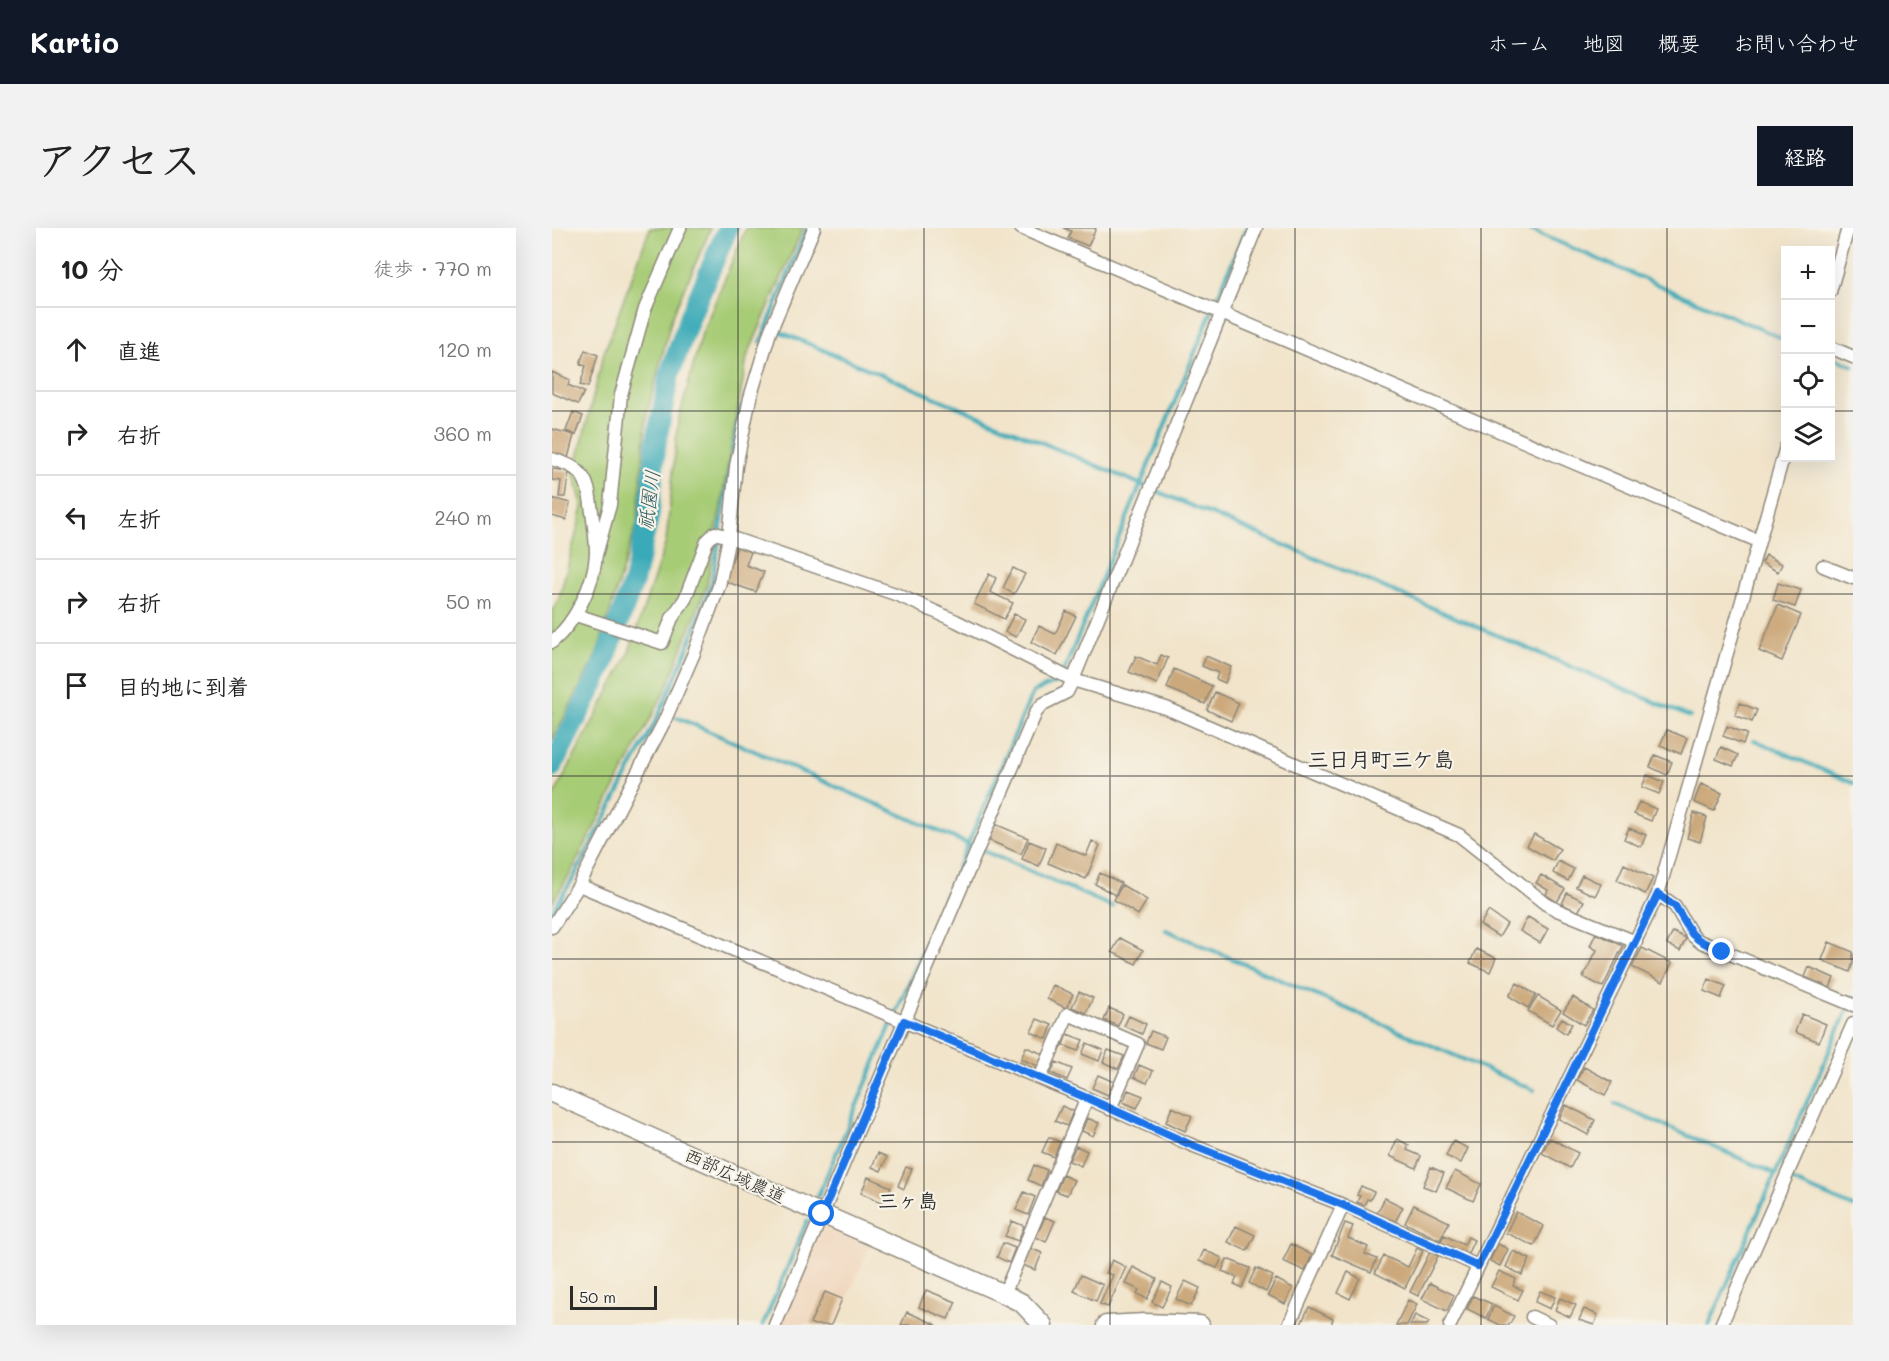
<!DOCTYPE html>
<html lang="ja">
<meta charset="utf-8">
<style>
:root{--surface:#fff;--page:#f2f2f2;--text:#222;--muted:#767676;--line:#e0e0e0;--accent:#111827}
body{margin:0;font-family:Mali,"Klee One",sans-serif;background:var(--page);color:var(--text)}
.controls{position:absolute;right:18px;top:18px;display:grid;overflow:hidden;border-radius:0px;box-shadow:0 6px 24px #0002}
.controls button{width:54px;height:54px;display:grid;place-items:center;padding:0;border:0;border-bottom:2px solid var(--line);background:var(--surface);color:var(--text);font:30px sans-serif}
.scale{position:absolute;left:18px;bottom:15px;width:87px;box-sizing:border-box;padding-left:6px;border:3px solid #2b2b2b;border-top:0;font-size:16px;line-height:21px;white-space:nowrap;color:#2b2b2b;-webkit-text-stroke:4px #f7f3e8;paint-order:stroke}
.stop{position:absolute;width:18px;height:18px;margin:-14px;border:4px solid #1a73e8;border-radius:50%;background:#fff}
.stop.end{background:#1a73e8;border-color:#fff;box-shadow:0 2px 6px #0008}
.list{margin:0;padding:0;list-style:none}
h2{display:flex;justify-content:space-between;align-items:center;height:78px;margin:0;padding:0 24px;font-size:26px}
h2 small{font-size:20px;font-weight:400;color:var(--muted)}
.list li{display:grid;grid-template-columns:39px 1fr auto;gap:18px;align-items:center;box-sizing:border-box;height:84px;padding:0 24px;border-top:2px solid var(--line)}
.list b{display:block;font-size:22px;white-space:nowrap}
.list em{font-size:20px;font-style:normal;color:var(--muted)}
.icon{flex:none;width:33px;height:33px;fill:none;stroke:currentColor;stroke-width:2;stroke-linecap:round;stroke-linejoin:round}
.map{position:relative;flex:none;width:1301px;height:1097px;overflow:hidden;border-radius:0px}
header{display:flex;align-items:center;gap:36px;box-sizing:border-box;height:84px;padding:0 30px;background:var(--accent);color:#fff}
header strong{font-size:28px}
nav{display:flex;gap:33px;margin-inline-start:auto;font-size:21px}
.intro{display:flex;align-items:center;justify-content:space-between;box-sizing:border-box;height:144px;padding:0 36px}
h1{margin:0;font-size:42px}
.button{padding:15px 27px;border-radius:0px;background:var(--accent);color:#fff;font-size:21px;font-weight:700}
main{display:flex;gap:36px;padding:0 36px}
aside{flex:1;background:var(--surface);border-radius:0px;box-shadow:0 6px 24px #0002}
.map>svg:first-child{display:block}
</style>
<header>
<strong>Kartio</strong>
<nav><a>ホーム</a><a>地図</a><a>概要</a><a>お問い合わせ</a></nav>
</header>
<div class="intro"><h1>アクセス</h1><a class="button">経路</a></div>
<main>
<aside>
<h2>10 分<small>徒歩 · 770 m</small></h2>
<ul class="list">
<li><svg class="icon" aria-label="ahead" viewBox="0 0 24 24"><path d="M12 20V5M6 11l6-6 6 6"/></svg><div><b>直進</b></div><em>120 m</em></li>
<li><svg class="icon" aria-label="right" viewBox="0 0 24 24"><path d="M7 20v-9h11M14 6l5 5-5 5"/></svg><div><b>右折</b></div><em>360 m</em></li>
<li><svg class="icon" aria-label="left" viewBox="0 0 24 24"><path d="M17 20v-9H6M10 6l-5 5 5 5"/></svg><div><b>左折</b></div><em>240 m</em></li>
<li><svg class="icon" aria-label="right" viewBox="0 0 24 24"><path d="M7 20v-9h11M14 6l5 5-5 5"/></svg><div><b>右折</b></div><em>50 m</em></li>
<li><svg class="icon" aria-label="arrive" viewBox="0 0 24 24"><path d="M6 21V4h12l-3 4 3 4H6"/></svg><div><b>目的地に到着</b></div></li>
</ul>
</aside>
<div class="map">
<svg width="1301" height="1097" viewBox="0 0 1301 1097">
<rect width="100%" height="100%" fill="#f7f3e8"/>
<filter id="ink" filterUnits="userSpaceOnUse"><feTurbulence type="fractalNoise" baseFrequency=".0167" numOctaves="2"/><feDisplacementMap in="SourceGraphic" scale="12" xChannelSelector="R" yChannelSelector="G"/><feConvolveMatrix kernelMatrix="1 2 1 2 8 2 1 2 1" color-interpolation-filters="sRGB"/></filter>
<filter id="wash" filterUnits="userSpaceOnUse"><feTurbulence type="fractalNoise" baseFrequency=".008" numOctaves="4" result="noise"/><feDisplacementMap in="SourceGraphic" scale="24" xChannelSelector="R" yChannelSelector="G"/><feGaussianBlur stdDeviation="1.35" result="paint"/><feColorMatrix in="noise" values="0 0 0 0 0 0 0 0 0 0 0 0 0 0 0 0 0 1.4 0 .05"/><feComposite in="paint" operator="in"/></filter>
<g filter="url(#wash)">
<rect width="100%" height="100%" fill="#f1e4ca"/>
<path fill="#f0d5bc" d="M272,998L318,1018L283,1097H228Z"/>
<path fill="#a7cc76" stroke="#697c50" stroke-width="1.5" d="M98,0H159L120,89L95,186L85,295L45,425L0,513V384L7,370L31,280L22,246L52,125Z
M194,0H251L195,129L155,357L115,459L17,648L0,675V571L76,427L114,314L126,194L150,105Z"/>
<g fill="none" stroke-linecap="round" stroke-linejoin="round">
<path stroke="#3aaab8" stroke-width="4" d="M974,0L1234,112
M229,104L1138,489
M209,114L255,0
M1278,128L1301,138
M124,489L561,679
M1202,512L1301,555
M0,684L22,649L106,489L135,422L160,355L184,203L190,179
M614,702L982,862
M1063,876L1224,946
M1240,953L1301,979
M266,968L481,464L508,453L694,0
M211,1097L255,993
M1157,1097L1301,769"/>
<path stroke="#3aaab8" stroke-width="21" d="M0,539L50,440L82,352L97,287L104,215L117,148L139,86L176,0"/>
</g>
<g id="blocks">
<path fill="#cca97b" d="M511,0H544L536,18L516,10L519,3Z
M33,122L46,127L36,159L28,157L34,138L28,136Z
M0,144L18,152L16,157L32,164L26,176L0,165Z
M21,184L31,188L24,207L14,203Z
M0,201L22,207L16,230L0,226Z
M0,241L17,243L13,269H7L9,253L0,252Z
M0,270L18,275L14,292L0,288Z
M185,319L199,324L194,337L212,344L204,364L172,353Z
M1214,327L1230,336L1226,344L1210,335Z
M461,340L473,346L462,366L451,360Z
M437,346L444,350L438,364L461,375L452,391L422,376Z
M1226,355L1249,362L1243,379L1221,372Z
M1226,377L1249,387L1230,433L1207,423Z
M514,383L524,388L505,427L479,414L487,398L503,406Z
M462,386L473,391L464,409L453,404Z
M609,427L616,430L605,456L577,444L584,428L605,437Z
M654,428L679,439L673,455L664,451L666,445L650,438Z
M622,441L660,458L653,476L615,460Z
M663,464L687,475L679,493L655,482Z
M1188,475L1205,482L1200,494L1183,487Z
M1175,498L1195,506L1191,516L1171,508Z
M1115,502L1135,510L1129,526L1108,517Z
M1169,519L1186,527L1181,538L1164,531Z
M1103,527L1120,534L1115,547L1098,539Z
M1095,547L1112,554L1107,566L1090,559Z
M1149,556L1170,565L1162,583L1142,574Z
M1087,574L1104,581L1099,593L1082,586Z
M1142,585L1155,589L1148,614L1135,610Z
M443,596L476,610L469,626L436,612Z
M1077,600L1094,607L1089,619L1072,611Z
M982,606L1008,621L1001,633L975,618Z
M477,613L494,620L487,638L470,631Z
M540,613L548,617L534,651L496,635L504,615L534,628Z
M1006,633L1022,641L1016,653L1001,645Z
M1072,636L1101,650L1093,666L1065,652Z
M548,645L569,655L563,667L543,656Z
M989,647L1013,661L1005,674L994,667L996,662L984,655Z
M1030,647L1049,656L1043,668L1024,659Z
M570,657L595,672L586,687L562,672Z
M1015,665L1032,673L1026,684L1010,676Z
M936,683L955,696L947,709L928,697Z
M976,689L996,701L988,715L968,703Z
M1121,704L1134,710L1128,723L1115,716Z
M1044,705L1071,718L1051,759L1031,749L1045,722L1038,718Z
M568,710L591,722L584,736L560,724Z
M1277,714L1301,724V735L1298,744L1270,732Z
M1090,720L1120,735L1111,754L1080,739Z
M924,721L944,730L938,744L918,735Z
M1257,739L1282,750L1278,760L1253,749Z
M1157,751L1174,758L1169,770L1152,763Z
M965,755L984,767L976,780L957,768Z
M501,757L521,766L514,780L495,771Z
M527,764L541,770L534,785L520,779Z
M986,768L1009,782L1000,797L976,783Z
M1021,769L1041,782L1032,797L1011,784Z
M557,780L571,786L566,798L552,792Z
M1250,786L1274,796L1267,814L1243,804Z
M577,788L594,796L590,806L572,798Z
M1010,790L1020,796L1014,806L1004,799Z
M485,791L500,797L495,811L479,804Z
M599,803L614,809L609,821L594,815Z
M515,806L531,812L526,823L511,817Z
M535,815L551,822L547,833L530,826Z
M474,819L491,826L486,838L469,831Z
M556,822L572,828L566,841L551,834Z
M504,834L520,841L515,852L499,845Z
M587,837L601,843L595,855L582,849Z
M1032,839L1060,854L1053,867L1025,852Z
M546,847L562,854L556,867L540,860Z
M576,862L591,868L585,880L571,874Z
M1014,877L1043,892L1036,907L1007,891Z
M510,878L521,883L515,898L503,893Z
M620,879L640,888L633,903L614,894Z
M535,890L547,895L541,908L530,903Z
M497,909L508,914L502,929L490,924Z
M998,910L1026,925L1018,940L990,925Z
M845,911L857,917L855,922L869,928L864,940L838,928Z
M901,913L916,920L909,935L894,928Z
M524,918L535,923L529,938L517,933Z
M326,925L335,929L329,943L320,939Z
M482,937L495,942L489,958L476,952Z
M354,939L360,941L352,961L346,958Z
M879,939L892,945L884,963L871,958Z
M903,943L929,956L921,973L894,960Z
M511,947L522,952L515,967L504,963Z
M316,949L339,959L332,975L309,965Z
M809,958L822,964L818,972L815,971L812,977L805,974L808,968L805,967Z
M472,964L483,969L476,987L464,982Z
M833,970L851,979L843,994L825,985Z
M862,977L897,994L888,1012L853,995Z
M964,984L992,998L982,1018L954,1005Z
M493,989L503,993L494,1014L484,1009Z
M460,993L472,998L466,1013L453,1008Z
M793,995L801,998L796,1010L816,1019L813,1026L825,1031L819,1044L780,1027Z
M684,998L703,1007L695,1023L676,1014Z
M892,1007L912,1017L916,1009L922,1012L915,1027L888,1015Z
M451,1015L463,1020L457,1035L445,1029Z
M739,1016L760,1027L753,1043L731,1033Z
M946,1016L956,1021L948,1038L938,1033Z
M478,1020L490,1025L483,1042L471,1037Z
M865,1020L871,1023L853,1060L823,1045L832,1028L856,1039Z
M652,1022L670,1030L665,1040L647,1033Z
M961,1023L978,1031L970,1047L954,1039Z
M878,1024L886,1028L866,1068L858,1064Z
M675,1031L698,1040L690,1060L682,1056L685,1049L670,1043Z
M560,1032L574,1039L556,1079L548,1076L561,1047L554,1045Z
M581,1039L605,1051L595,1071L585,1066L587,1062L573,1055Z
M704,1040L721,1048L714,1064L697,1055Z
M947,1043L964,1051L961,1058L971,1062L966,1072L939,1059Z
M796,1044L808,1050L798,1071L786,1065Z
M529,1047L551,1057L544,1073L522,1063Z
M724,1051L741,1060L733,1076L716,1067Z
M633,1053L648,1060L639,1078L624,1071Z
M610,1054L620,1059L610,1079L600,1074Z
M878,1055L902,1067L895,1083L870,1071Z
M374,1062L404,1074L396,1091L367,1079Z
M988,1063L1003,1069L998,1081L983,1074Z
M273,1064L290,1071L279,1097H262L258,1095Z
M921,1068L940,1076L934,1090L915,1081Z
M1008,1070L1024,1077L1018,1089L1003,1082Z
M856,1072L865,1076L855,1097H844Z
M942,1078L962,1088L957,1097H948L936,1091Z
M757,1079L781,1091L779,1097L749,1096Z
M1032,1081L1046,1087L1042,1097L1027,1092Z
M355,1084L385,1097H349Z
M863,1087L877,1094L875,1097H858Z"/>
</g>
</g>
<g filter="url(#ink)">
<use href="#blocks" fill-opacity="0" stroke="#8e887a" stroke-width="1.5"/>
<g fill="none" stroke-linecap="round" stroke-linejoin="round">
<defs>
<path id="street" d="M469,0L1206,313
M1278,64L1296,0
M1278,119L1301,129
M0,231C11,235 24,238 31,249C38,259 38,272 40,284C42,298 44,312 44,325C43,355 23,395 0,414
M44,327L58,277L69,167L93,81L128,0
M1271,338L1301,350
M24,387L110,415L120,390L133,371L155,313L163,305L177,309L346,367L404,393L521,452L614,480L907,607L994,676L1005,682L1084,714
M27,657L535,870L637,916L791,977L926,1038
M1106,666L1234,219
M0,699L27,657L112,494L142,425L167,358L177,309L184,238L198,170L218,104L262,0
M488,850L516,786L586,816L558,881
M452,1066L535,870
M980,1089L997,1097
M223,1097L484,484L491,476L515,464L521,452L704,0
M737,1097L791,977
M898,1097L1106,666L1123,678L1140,707L1147,713L1301,777
M1169,1097L1301,796"/>
<path id="secondary" d="M0,865L270,986L452,1066L470,1075L491,1097
M554,1097L593,1095L648,1097"/>
</defs>
<use href="#street" stroke="#8e887a" stroke-width="15"/>
<use href="#secondary" stroke="#8e887a" stroke-width="21"/>
<use href="#street" stroke="#fff" stroke-width="12"/>
<use href="#secondary" stroke="#fff" stroke-width="18"/>
</g>
</g>
<g fill="none" stroke-linecap="round" stroke-linejoin="round" filter="url(#ink)">
<path stroke="#1a73e8" stroke-width="8" d="M270,986L352,793L535,870L637,916L791,977L926,1038L1106,666L1123,678L1140,706L1147,712L1170,724"/>
</g>
<path fill="none" stroke="#2b2b2b" stroke-width="1.5" stroke-opacity="0.55" d="M186,0V1097M372,0V1097M558,0V1097M743,0V1097M929,0V1097M1115,0V1097M0,183H1234M1278,183H1301M0,366H1301M0,548H1301M0,731H1301M0,914H1301"/>
<g text-anchor="middle" stroke-width="4.5" stroke-linejoin="round" paint-order="stroke">
<g font-size="18" fill="#2b2b2b" stroke="#f7f3e8">
<text transform="translate(183 948) rotate(24)" y="6">西部広域農道</text>
</g>
<g font-size="20" font-style="italic" fill="#315e63" stroke="#f7f3e8">
<text transform="translate(97 272) rotate(-82)" y="7">祇園川</text>
</g>
<g font-size="20" font-weight="bold" fill="#2b2b2b" stroke="#f7f3e8">
<text x="356" y="980">三ヶ島</text>
</g>
<g font-size="21" font-weight="bold" fill="#2b2b2b" stroke="#f7f3e8">
<text x="829" y="539">三日月町三ケ島</text>
</g>
</g>
</svg>
<div class="controls">
<button>+</button>
<button>−</button>
<button><svg class="icon" aria-label="locate" viewBox="0 0 24 24"><circle cx="12" cy="12" r="6"/><path d="M12 2v4M12 18v4M2 12h4M18 12h4"/></svg></button>
<button><svg class="icon" aria-label="layers" viewBox="0 0 24 24"><path d="M12 4l9 5-9 5-9-5zM3 14l9 5 9-5"/></svg></button>
</div>
<div class="scale">50 m</div>
<div class="stop" style="left:270px;top:986px"></div>
<div class="stop end" style="left:1170px;top:724px"></div>
</div>
</main>
